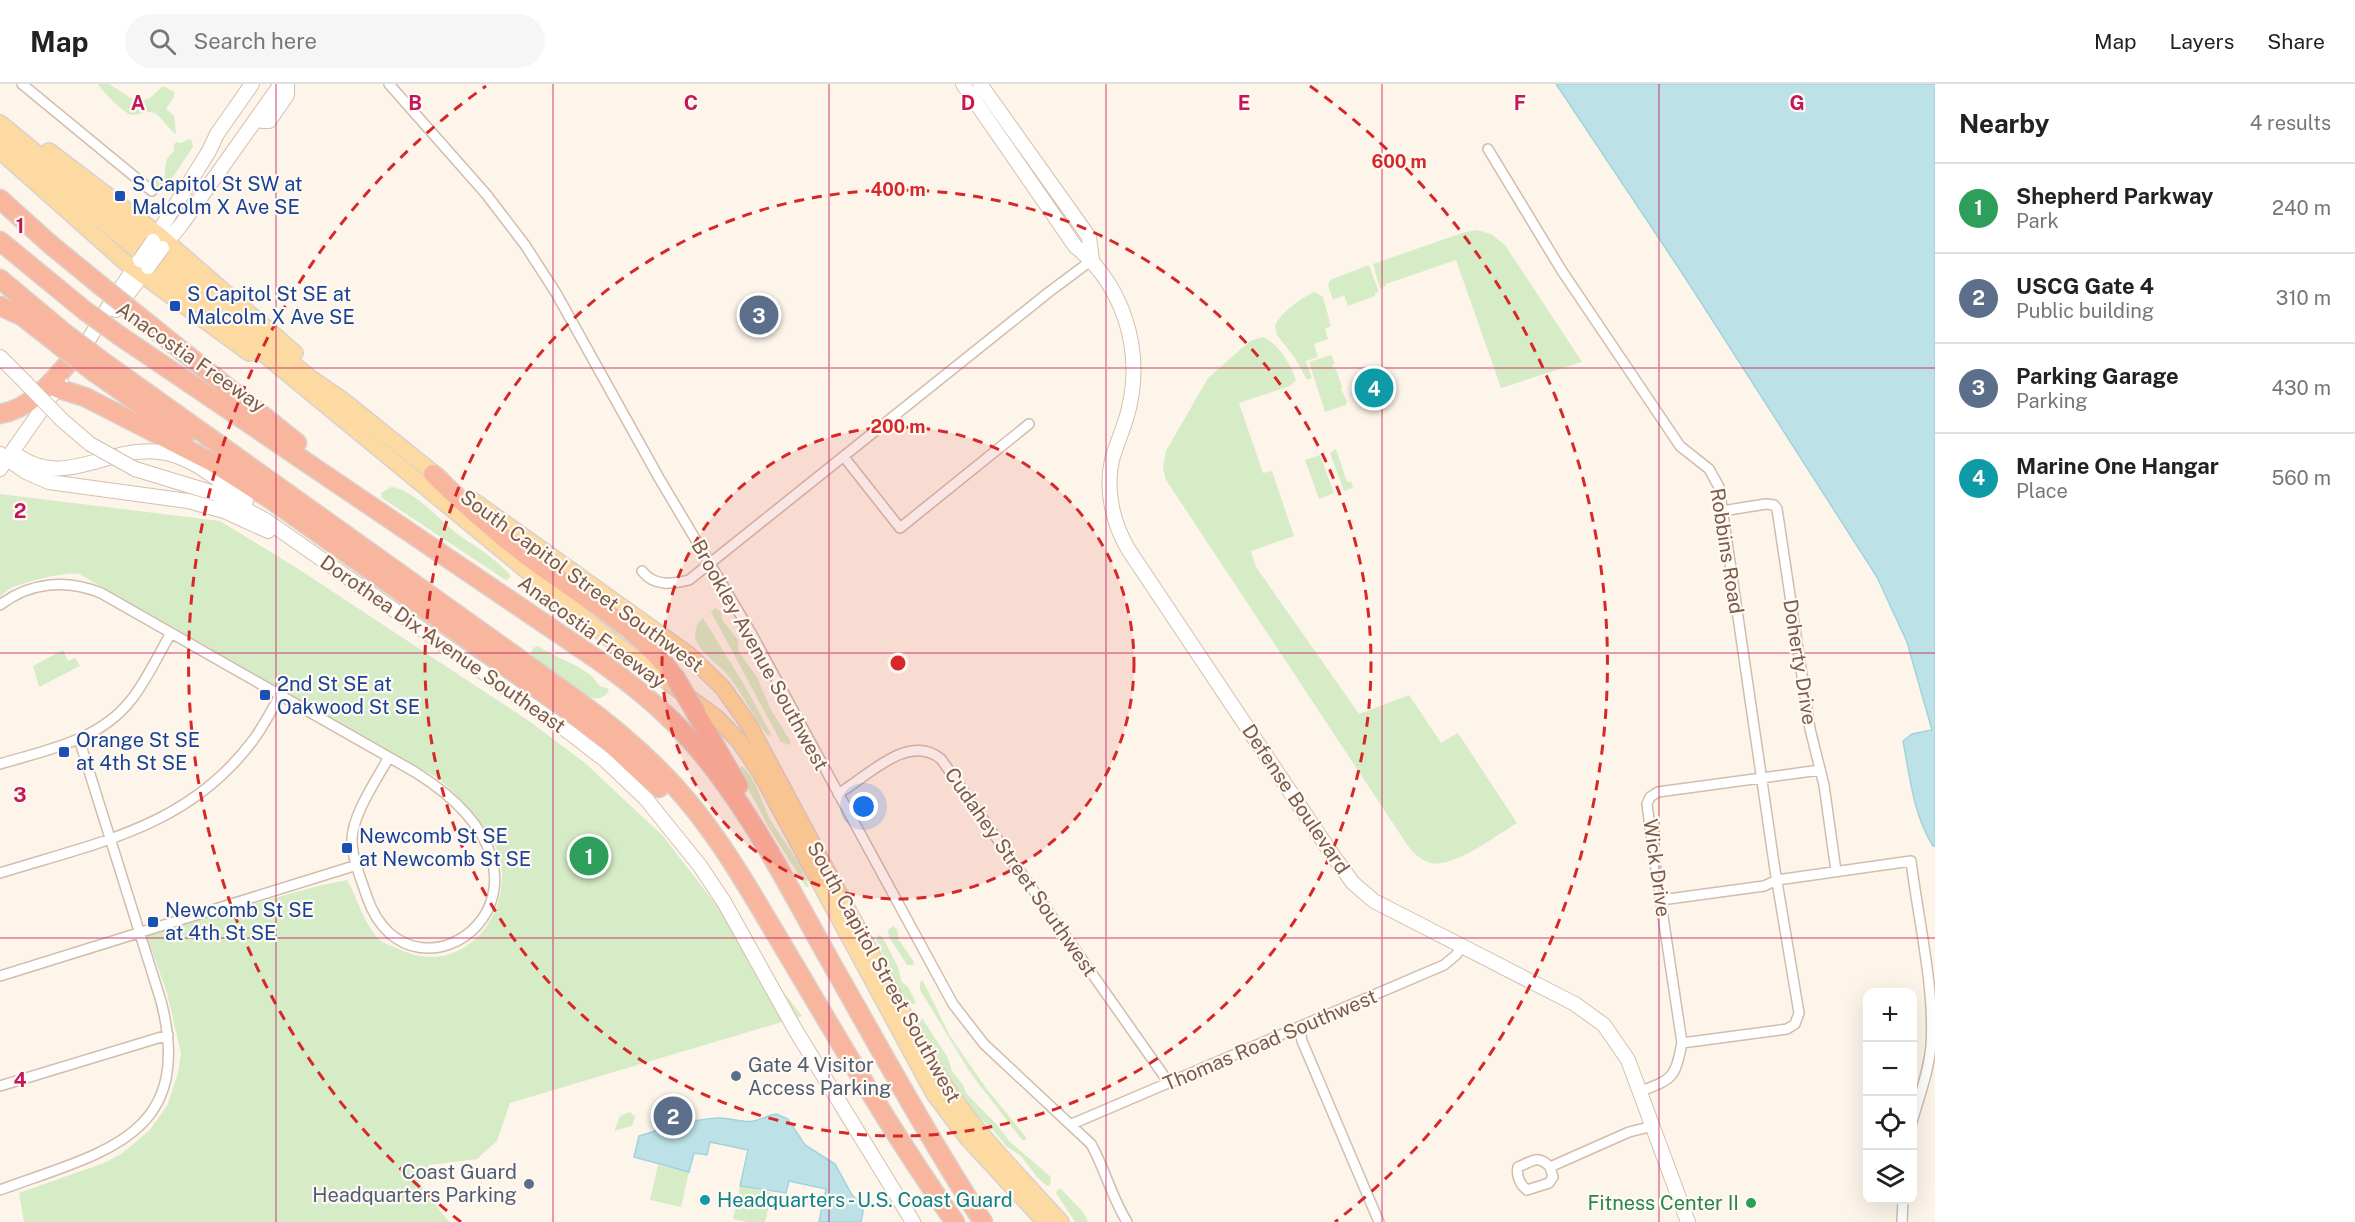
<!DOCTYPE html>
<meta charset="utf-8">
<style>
:root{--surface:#fff;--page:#f6f6f6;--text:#222;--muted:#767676;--line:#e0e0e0;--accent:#111827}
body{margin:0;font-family:"Public Sans",sans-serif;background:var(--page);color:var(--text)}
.controls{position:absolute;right:18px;bottom:18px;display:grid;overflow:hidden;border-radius:12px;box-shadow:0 6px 24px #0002}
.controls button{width:54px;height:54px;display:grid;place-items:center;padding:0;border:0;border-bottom:2px solid var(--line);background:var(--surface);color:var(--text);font:30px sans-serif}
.you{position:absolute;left:864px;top:723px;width:21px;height:21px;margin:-15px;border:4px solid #fff;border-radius:50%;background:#1a73e8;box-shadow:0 0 0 9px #1a73e833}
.badge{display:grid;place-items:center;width:39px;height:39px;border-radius:50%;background:var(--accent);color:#fff;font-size:20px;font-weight:700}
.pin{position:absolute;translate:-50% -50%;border:3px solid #fff;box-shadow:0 2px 6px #0006}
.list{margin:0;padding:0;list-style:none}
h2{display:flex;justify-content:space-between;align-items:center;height:78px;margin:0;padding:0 24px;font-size:26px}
h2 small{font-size:20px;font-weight:400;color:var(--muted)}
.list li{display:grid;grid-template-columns:39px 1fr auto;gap:18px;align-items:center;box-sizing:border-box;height:90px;padding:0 24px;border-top:2px solid var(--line)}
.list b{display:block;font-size:22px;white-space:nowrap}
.list p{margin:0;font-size:20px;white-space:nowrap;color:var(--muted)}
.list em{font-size:20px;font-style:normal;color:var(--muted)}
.icon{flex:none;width:33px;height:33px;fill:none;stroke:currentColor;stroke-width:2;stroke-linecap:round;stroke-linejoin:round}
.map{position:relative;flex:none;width:1935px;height:1138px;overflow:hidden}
header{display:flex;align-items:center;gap:36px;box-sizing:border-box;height:84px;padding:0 30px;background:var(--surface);border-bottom:2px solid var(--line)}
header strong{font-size:28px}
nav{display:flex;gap:33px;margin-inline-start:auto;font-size:21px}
.search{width:420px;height:54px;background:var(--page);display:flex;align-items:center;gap:15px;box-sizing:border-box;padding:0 21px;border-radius:33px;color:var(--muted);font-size:22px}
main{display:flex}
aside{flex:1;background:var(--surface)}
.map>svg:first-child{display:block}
</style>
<header>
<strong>Map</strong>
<div class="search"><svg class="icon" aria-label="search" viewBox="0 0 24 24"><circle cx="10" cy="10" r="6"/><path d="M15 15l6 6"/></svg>Search here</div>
<nav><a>Map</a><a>Layers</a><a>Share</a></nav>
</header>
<main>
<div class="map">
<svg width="1935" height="1138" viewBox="0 0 1935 1138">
<rect width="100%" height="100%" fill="#fdf5ea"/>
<path fill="#d6ecc7" d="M98,0H109L137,18L150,14L163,2L174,8V13L166,25L174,32L176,50C168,45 163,35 156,30C147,25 141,31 132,31C123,29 102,7 98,0Z
M189,55L192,57L193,63L164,106H160L153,99L157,94L165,92C165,81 165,74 174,67V60L177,58L181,59Z
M1477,146L1491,150L1505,161L1582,278L1501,304L1456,176L1386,200V202L1380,205L1373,180L1462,149Z
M1369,181L1379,208L1375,209V212L1348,222L1344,211L1333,216L1328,201L1330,196Z
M1315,208L1323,213L1331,242L1325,245L1328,255L1314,260L1318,273L1306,277L1312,294L1307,296L1295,274L1277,251L1275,242C1280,229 1302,213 1315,208Z
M1262,253C1277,257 1292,282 1296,296L1290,302L1239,319L1263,389L1272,387L1294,452L1251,467L1256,483L1359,630L1409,611L1441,659L1458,649L1517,739C1497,751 1454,784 1431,779C1421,776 1414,770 1408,762L1166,396L1163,384L1166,367L1208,294L1250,257Z
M1331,271L1335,280L1332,281L1334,285H1336L1342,303L1341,305L1347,317L1346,321L1325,328L1309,278Z
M1336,365L1347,398L1351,397L1353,404L1344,407L1330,369Z
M1320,371L1334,409L1319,415L1305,376Z
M391,403C414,405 441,438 459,451C477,464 497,475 511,492L507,496L504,495L382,414L381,409Z
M0,410L220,437L300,486L529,637L585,679L663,752L802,932L510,1019L497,1057L477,1075L429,1081L419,1099L449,1138H24L19,1109L104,1079L121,1070L149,1047L167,1022L178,989L181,969L167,909L146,850L318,802L347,796C358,815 364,841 380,856C386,861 395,863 401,866C460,893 510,836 501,779C496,749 461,715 439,695L79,490C66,487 24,498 11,504C7,506 3,510 0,513Z
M715,524L721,528L723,537L738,556L739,568L757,593L770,624L791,658L789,661L781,658L711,528Z
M703,534L745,602L772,652L766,650C752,630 742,609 727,590C718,580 704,571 697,559C693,551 696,539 703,534Z
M538,562C554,573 573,578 589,590C597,595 596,603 607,604L609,607C605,613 600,615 593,614C582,612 545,581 533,573L531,569L533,564Z
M63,566L68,577L75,574L80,582L39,603L33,582Z
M742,682C758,696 761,720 771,737C784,758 802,779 809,803H806C796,785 785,770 774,752C761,731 751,708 738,687Z
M893,842L897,845L899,856L914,878L913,881H907L889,853L888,846Z
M878,851L882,852L898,883L902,898L908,903L916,918L913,921C900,912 884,871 876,856Z
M923,897L950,952L986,1004L1026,1053V1056H1022L971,990L920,906V898Z
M922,934L948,974L952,987L963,1001L966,1009L998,1042L1010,1058L1051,1093L1050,1101L1047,1102L1037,1093L1021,1072L1007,1063L994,1047L976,1030L957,1005L918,943Z
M630,1028L635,1033L632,1042L614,1047L620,1032Z
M658,1081L689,1088L681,1123L650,1116Z
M740,1102L772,1109L765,1138H748L733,1135Z
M1058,1105H1061L1083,1128L1088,1138H1075L1056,1109Z"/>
<path fill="#bce2e8" stroke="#a2d2db" stroke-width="1.5" d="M1556,0H1935V762H1933C1913,730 1910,693 1903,657L1912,650L1932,646L1907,558L1877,493L1686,195Z
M776,1030L788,1035L805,1061L835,1080L852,1111L861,1120L863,1127L861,1138H819L826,1105L789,1097L786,1109L740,1102L748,1066L710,1058L707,1071L694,1069L689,1088L634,1073L639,1052C665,1044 690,1036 717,1034C728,1033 745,1040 754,1037C763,1035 767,1031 776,1030Z"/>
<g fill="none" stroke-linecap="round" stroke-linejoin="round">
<defs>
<path id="street" d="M22,0L152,107
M389,0L486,110L525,161L556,209L659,394L750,547L953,920L984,960L1091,1060C1105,1085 1112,1114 1127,1138
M1488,65L1562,187L1680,362L1709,385L1719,403L1775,786L1799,929L1795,940L1787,945L1682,959
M844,373L900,444L1029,340
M1722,427L1766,420L1774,421L1777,425L1810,645L1824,701L1836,787
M642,487C654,503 673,500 689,496L1049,208L1092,176
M0,521C30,498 66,495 101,509L415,688C600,804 411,940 367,813C361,795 352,774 352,756C352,731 377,695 389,673
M0,680C46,666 99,657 131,616C147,596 158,571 171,549
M838,710C867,693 908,648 941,675L1169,999
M0,789C99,758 189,743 254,655C264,641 272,626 280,611
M1661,816L1764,802L1777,796L1911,777C1918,834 1935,905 1931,961C1929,987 1919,1013 1912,1038
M0,892L357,781
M1299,943L1302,957L1379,1138
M0,1002L168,951
M1641,1007C1674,995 1675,993 1682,959L1652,759L1647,720L1650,713L1658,708L1820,686
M1072,1040L1444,881L1456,871L1462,863
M1550,1083L1553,1093L1549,1099L1527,1106C1520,1101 1516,1091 1518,1083C1533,1077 1538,1070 1550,1083L1629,1048L1653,1042
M0,1106C102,1068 196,1054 161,917L79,655
M1902,1138L1903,1116"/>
<path id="secondary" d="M963,0L1075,162C1123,201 1143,264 1129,324C1125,342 1117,358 1112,376C1105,406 1113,439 1128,465L1329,766L1353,799L1374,817L1575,920L1604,941L1628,976L1688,1138
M980,0L1089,153L1092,176
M262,37H269L287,11V0
M153,157L209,67L217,50L252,0
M162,164L181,141L281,0
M116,226L147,184
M80,270L112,217L139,177
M0,273L26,299
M62,336L90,360
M0,370L26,388L49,398L188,417L224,427L268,447
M18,372C66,405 109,361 160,368C193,372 220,398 246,417
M0,385L61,298
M135,385L217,410L267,437L570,649L605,676L646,715L700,782L724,818L796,947L913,1138"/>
<path id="primary" d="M0,39L309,293L344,317L441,395
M0,53L617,561L717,634L739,657L760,688L934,1010L968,1055L1045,1138
M0,67L126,179L249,269
M49,67L158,150L295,269
M471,415L688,570L723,604L749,641L923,966C959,1032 1011,1083 1061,1138"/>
<path id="highway" d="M0,115L51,161L100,201
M0,157L84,226
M0,195L67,251
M0,222L22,232L59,261
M136,230L297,359
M120,252L598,576C629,598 659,622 685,650C745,715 786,798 829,875C879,963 928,1053 983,1138
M102,277L571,612C613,642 653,676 686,715C729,766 759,823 793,879C845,967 896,1055 955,1138
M94,288L185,352
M56,304L85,313L212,378L273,417L570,628L609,658L659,704
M0,330C38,323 58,288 83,263
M433,390C467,423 503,455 542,483C592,519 639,544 676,595
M696,629L738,702"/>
</defs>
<use href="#street" stroke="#d1bdae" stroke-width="12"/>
<use href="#secondary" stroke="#d6bfae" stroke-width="16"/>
<use href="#primary" stroke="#dad1cd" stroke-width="18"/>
<use href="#highway" stroke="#dad1cd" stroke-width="21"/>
<use href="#street" stroke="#fff" stroke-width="9"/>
<use href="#secondary" stroke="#fff" stroke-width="14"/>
<use href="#primary" stroke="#fddaa1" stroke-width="15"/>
<use href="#highway" stroke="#f9b69f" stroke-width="18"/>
<defs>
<path id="secondary-bridge" d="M140,176L153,157
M148,183L162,164
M26,299L62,336
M90,360L135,385"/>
<path id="highway-bridge" d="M100,201L136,230
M84,226L120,252
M67,251L102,277
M59,261L94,288
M676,595L696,629"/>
</defs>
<use href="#secondary-bridge" stroke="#d6bfae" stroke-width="16" stroke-linecap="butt"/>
<use href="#highway-bridge" stroke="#dad1cd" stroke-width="21" stroke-linecap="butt"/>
<use href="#secondary-bridge" stroke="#fff" stroke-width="14"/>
<use href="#highway-bridge" stroke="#f9b69f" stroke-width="18"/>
</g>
<path fill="none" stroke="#c2185b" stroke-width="1.5" stroke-opacity="0.55" d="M276,0V1138M553,0V1138M829,0V1138M1106,0V1138M1382,0V1138M1659,0V1138M0,284H1935M0,569H1935M0,854H1935"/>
<circle cx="898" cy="579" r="236" fill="#d62828" fill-opacity=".12"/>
<g fill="none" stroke="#d62828" stroke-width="3" stroke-dasharray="10 8">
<circle cx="898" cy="579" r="236"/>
<circle cx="898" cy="579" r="473"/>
<path d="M461 1138A709 709 0 0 1 486 2M1310 2A709 709 0 0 1 1335 1138"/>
</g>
<g fill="#1a4fb4" stroke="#fff9f1" stroke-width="2">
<rect x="114" y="106" width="12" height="12" rx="3"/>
<rect x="169" y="216" width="12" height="12" rx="3"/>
<rect x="259" y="605" width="12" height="12" rx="3"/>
<rect x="58" y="662" width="12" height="12" rx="3"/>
<rect x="341" y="758" width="12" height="12" rx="3"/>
<rect x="147" y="832" width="12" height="12" rx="3"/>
</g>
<g fill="#5c6f8a" stroke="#fff9f1" stroke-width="2">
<circle cx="736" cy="992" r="6"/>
<circle cx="529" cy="1100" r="6"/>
</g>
<circle fill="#0f9aa8" stroke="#fff9f1" stroke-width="2" cx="705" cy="1116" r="6"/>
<circle fill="#2e9e5b" stroke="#fff9f1" stroke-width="2" cx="1751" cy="1119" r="6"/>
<g text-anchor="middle" stroke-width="4.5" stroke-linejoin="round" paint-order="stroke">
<g font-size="20" fill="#164399" stroke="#fff9f1" text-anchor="start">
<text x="132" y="107">S Capitol St SW at<tspan x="132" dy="23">Malcolm X Ave SE</tspan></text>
<text x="187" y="217">S Capitol St SE at<tspan x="187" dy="23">Malcolm X Ave SE</tspan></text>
<text x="277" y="607">2nd St SE at<tspan x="277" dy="23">Oakwood St SE</tspan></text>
<text x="76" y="663">Orange St SE<tspan x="76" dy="23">at 4th St SE</tspan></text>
<text x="359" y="759">Newcomb St SE<tspan x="359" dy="23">at Newcomb St SE</tspan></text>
<text x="165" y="833">Newcomb St SE<tspan x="165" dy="23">at 4th St SE</tspan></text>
</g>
<g font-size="20" fill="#7a5b4b" stroke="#fff9f1">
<text transform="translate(191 273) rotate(35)" y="7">Anacostia Freeway</text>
<text transform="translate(1727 467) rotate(81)" y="7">Robbins Road</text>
<text transform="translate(582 497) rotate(36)" y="7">South Capitol Street Southwest</text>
<text transform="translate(592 548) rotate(36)" y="7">Anacostia Freeway</text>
<text transform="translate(443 560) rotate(35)" y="7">Dorothea Dix Avenue Southeast</text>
<text transform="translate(760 571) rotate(61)" y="7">Brookley Avenue Southwest</text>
<text transform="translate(1800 578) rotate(81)" y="7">Doherty Drive</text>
<text transform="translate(1296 715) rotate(56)" y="7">Defense Boulevard</text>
<text transform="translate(1657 784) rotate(82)" y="7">Wick Drive</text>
<text transform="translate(1021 788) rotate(55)" y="7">Cudahey Street Southwest</text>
<text transform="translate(884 888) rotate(61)" y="7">South Capitol Street Southwest</text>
<text transform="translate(1270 956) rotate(-23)" y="7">Thomas Road Southwest</text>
</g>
<g font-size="20" fill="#4e5e75" stroke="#fff9f1" text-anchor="start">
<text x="748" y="988">Gate 4 Visitor<tspan x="748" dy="23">Access Parking</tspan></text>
<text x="517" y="1095" text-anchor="end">Coast Guard<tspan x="517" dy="23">Headquarters Parking</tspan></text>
</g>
<g font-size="20" fill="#0d838f" stroke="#fff9f1" text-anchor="start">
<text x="717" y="1123">Headquarters - U.S. Coast Guard</text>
</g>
<g font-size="20" fill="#27864d" stroke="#fff9f1" text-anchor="end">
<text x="1739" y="1126">Fitness Center II</text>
</g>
</g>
<g font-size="20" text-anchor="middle" font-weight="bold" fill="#c2185b" stroke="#fff9f1" stroke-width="4.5" stroke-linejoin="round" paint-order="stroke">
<text x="138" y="26">A</text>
<text x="415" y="26">B</text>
<text x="691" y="26">C</text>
<text x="968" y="26">D</text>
<text x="1244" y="26">E</text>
<text x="1520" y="26">F</text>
<text x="1797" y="26">G</text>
<text x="20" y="149">1</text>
<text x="20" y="434">2</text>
<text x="20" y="718">3</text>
<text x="20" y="1003">4</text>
</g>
<circle cx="898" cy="579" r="9" fill="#d62828" stroke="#fff9f1" stroke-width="3"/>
<g font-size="18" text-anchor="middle" font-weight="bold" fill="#d62828" stroke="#fff9f1" stroke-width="4.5" stroke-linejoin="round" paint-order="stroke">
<text x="1399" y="84">600 m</text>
<text x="898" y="112">400 m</text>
<text x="898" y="349">200 m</text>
</g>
</svg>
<div class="controls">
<button>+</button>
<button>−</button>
<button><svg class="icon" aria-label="locate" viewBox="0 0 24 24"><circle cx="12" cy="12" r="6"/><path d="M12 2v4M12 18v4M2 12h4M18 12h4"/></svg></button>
<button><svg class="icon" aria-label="layers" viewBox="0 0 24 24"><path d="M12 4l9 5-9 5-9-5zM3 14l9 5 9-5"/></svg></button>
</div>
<div class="you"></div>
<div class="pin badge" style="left:589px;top:772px;background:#2e9e5b">1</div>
<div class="pin badge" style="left:673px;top:1032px;background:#5c6f8a">2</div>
<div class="pin badge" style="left:759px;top:231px;background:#5c6f8a">3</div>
<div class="pin badge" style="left:1374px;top:304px;background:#0f9aa8">4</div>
</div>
<aside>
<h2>Nearby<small>4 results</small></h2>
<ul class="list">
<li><span class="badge" style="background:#2e9e5b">1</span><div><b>Shepherd Parkway</b><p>Park</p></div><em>240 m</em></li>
<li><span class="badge" style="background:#5c6f8a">2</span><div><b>USCG Gate 4</b><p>Public building</p></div><em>310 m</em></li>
<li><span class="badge" style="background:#5c6f8a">3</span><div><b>Parking Garage</b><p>Parking</p></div><em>430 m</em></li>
<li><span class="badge" style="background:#0f9aa8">4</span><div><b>Marine One Hangar</b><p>Place</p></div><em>560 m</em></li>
</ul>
</aside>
</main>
